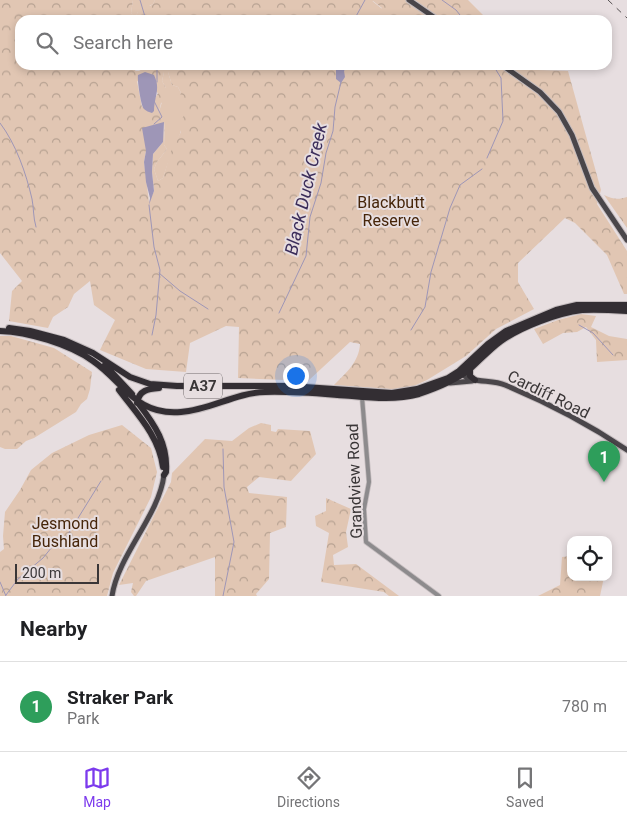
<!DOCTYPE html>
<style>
:root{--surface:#fff;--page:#f6f6f6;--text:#202124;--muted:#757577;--line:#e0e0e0;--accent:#7c3aed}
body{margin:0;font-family:Roboto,sans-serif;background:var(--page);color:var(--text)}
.controls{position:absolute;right:15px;bottom:15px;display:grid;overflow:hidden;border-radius:10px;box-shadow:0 2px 8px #0003}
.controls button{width:45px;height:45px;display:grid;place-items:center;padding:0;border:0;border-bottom:1px solid var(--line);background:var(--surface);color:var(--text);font:25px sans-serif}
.scale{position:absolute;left:15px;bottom:12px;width:84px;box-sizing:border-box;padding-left:5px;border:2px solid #3a3637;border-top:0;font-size:14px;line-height:18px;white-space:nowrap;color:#3a3637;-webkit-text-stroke:4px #e7dee0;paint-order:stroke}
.you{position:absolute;left:295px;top:375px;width:18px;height:18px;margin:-12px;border:4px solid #fff;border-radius:50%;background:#1a73e8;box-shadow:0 0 0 8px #1a73e833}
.badge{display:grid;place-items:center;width:32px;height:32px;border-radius:50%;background:var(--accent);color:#fff;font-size:16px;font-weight:700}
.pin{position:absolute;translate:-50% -41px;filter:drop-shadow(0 1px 2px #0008)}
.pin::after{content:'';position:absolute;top:26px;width:18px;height:15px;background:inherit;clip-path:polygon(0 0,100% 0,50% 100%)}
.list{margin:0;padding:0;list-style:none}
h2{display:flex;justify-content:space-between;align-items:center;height:65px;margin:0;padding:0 20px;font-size:21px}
h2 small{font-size:16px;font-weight:400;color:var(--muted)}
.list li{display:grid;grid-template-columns:32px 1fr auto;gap:15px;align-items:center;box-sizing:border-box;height:90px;padding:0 20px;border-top:1px solid var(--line)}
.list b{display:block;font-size:19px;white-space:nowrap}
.list p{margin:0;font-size:16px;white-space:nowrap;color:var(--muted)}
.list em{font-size:16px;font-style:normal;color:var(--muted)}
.icon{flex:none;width:28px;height:28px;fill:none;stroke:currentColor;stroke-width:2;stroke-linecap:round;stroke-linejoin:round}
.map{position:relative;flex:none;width:627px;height:596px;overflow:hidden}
.search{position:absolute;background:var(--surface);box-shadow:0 2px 8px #0003;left:15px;right:15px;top:15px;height:55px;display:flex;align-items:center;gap:12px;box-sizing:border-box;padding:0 18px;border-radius:15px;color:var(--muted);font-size:19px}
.sheet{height:155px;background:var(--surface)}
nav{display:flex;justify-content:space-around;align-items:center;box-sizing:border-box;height:70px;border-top:1px solid var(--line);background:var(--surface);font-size:14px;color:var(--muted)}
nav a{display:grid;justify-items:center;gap:2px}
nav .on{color:var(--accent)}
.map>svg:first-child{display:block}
</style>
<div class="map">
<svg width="627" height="596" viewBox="0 0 627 596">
<defs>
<pattern id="forest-crowns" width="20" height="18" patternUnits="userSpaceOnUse" patternTransform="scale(1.25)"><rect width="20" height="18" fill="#e1c6b3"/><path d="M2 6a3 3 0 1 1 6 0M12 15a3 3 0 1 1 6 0" fill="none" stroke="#b7a292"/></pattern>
</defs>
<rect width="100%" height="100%" fill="#e7dee0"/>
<path fill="#e1c6b3" d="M133,0H155L153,4L138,12L135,18L131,13Z
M317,0H371L396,20H323Z
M164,72H168L172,85L178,87L181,93C179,103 179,106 185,115C182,121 182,128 180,134C173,149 168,162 163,178L158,181L154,169L157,162L167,149L164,145L165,124L159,112L166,88L162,81Z"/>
<path fill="url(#forest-crowns)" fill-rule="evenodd" d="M0,0H133L131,13L135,17L138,12L139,6L144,4L150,6L153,4L155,0H468L488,20H372L382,8L373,1L365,6L359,20H181L180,18L176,20H20V65H138L135,71H139L144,68H154L155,65H338L336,70L344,71L347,67L346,65H533L538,70L568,71L601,190L597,204L627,251V294H624L607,255L575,223L565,218L518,263V282L534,309L496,329L466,356L427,380L405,390L334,385C346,373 359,362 360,344L350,342L308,381L238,378L239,327L226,326L190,343L186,372L146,369L100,350L115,320L94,305L90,281L74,294L68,307L53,317L48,328L9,321L12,291L22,281L0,253ZM164,72H168L172,85L178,87L181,93L176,104L184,115L179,124L181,132L172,148L163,178L158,181L154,169L157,162L167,149L164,145L165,117L159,112L161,103L167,101L171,92L166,88L162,81ZM137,81L158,93L154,100L142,107ZM164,123L163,142L153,154L152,172L154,191L149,202L144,162L146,151Z
M604,195C612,199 618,200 627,197V228Z
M581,314L596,316L591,327L609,336L627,339V360L597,362L596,340L586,327L577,332L563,333L543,344L534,329L558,320Z
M0,336H11L54,348L92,372L90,389L87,399L81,404L76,412L34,438L26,441L17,449H5L0,447Z
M261,423L271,425V431L276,432L278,429L310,431L316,454L291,481L259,477L247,487L249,493L287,497L286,527L270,533L269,579L256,594L257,596H215V557L146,581L136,596H134L131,592L133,583L119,585L171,482L172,473L205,439L232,441L249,428Z
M122,425L151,448L157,472L151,497L113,573L107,596H0V552L4,549L3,536L5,512L20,490L31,470L52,453L89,435Z
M326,498L351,509L346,532L348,547L333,555L334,565L356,564L399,596H389L384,592L321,582L329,533L316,526L315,516L326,511Z
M571,556V577H604L600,596H538L560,585L562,557Z"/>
<path fill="#9e96b7" d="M338,65H346L347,67L344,71L345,77L341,83L336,79V70Z
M145,72L154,75C161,89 154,97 154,111L152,113C149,112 146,111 144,109C141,106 137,80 138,75Z
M164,122L163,142L153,154L152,172L154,191L149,205L150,198L146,182L144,162L146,151L142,128Z"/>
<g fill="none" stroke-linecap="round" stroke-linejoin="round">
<path stroke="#9e96b7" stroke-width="1" d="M140,0L146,20
M442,0L456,10L464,20
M354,20L365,0
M157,82V65
M154,101L162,117L154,124
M0,123C16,144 26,173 32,199C34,209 33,217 36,227
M487,158L503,121L501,78L493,65
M149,205L154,247L160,270L156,315L152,335
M159,273L180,291L208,309
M279,313L306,256L310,217L321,183L326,153L333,131L335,107L341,82
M579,325L593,333L613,355
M411,330L425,307L431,272L450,208L460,185L482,169
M0,582L6,596
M6,595L18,579L43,558L52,547L62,544L101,481
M223,596L234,542L224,487L223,449"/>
<defs>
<path id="minor" d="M362,397L369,482L364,509L366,542L439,596"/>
<path id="major" d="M409,0L438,20
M502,65L540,92L559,112L572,135L592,188L627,240
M461,373C471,384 491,379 505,385C546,402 590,425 627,450
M450,383L472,381
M112,596C118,555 159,516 164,475"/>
<path id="highway" d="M9,328L30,331L64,340L93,353L130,377L150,384L177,386H290L392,393L417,389L448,378L459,371L488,344L506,331L556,310L577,305H627
M0,331C28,332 69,344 93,361C124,382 135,416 181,412C210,410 235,393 265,392C294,391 323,394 352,396C374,398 397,400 419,394C437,388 455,381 470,369C480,360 490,349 501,341C521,327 557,313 582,310C597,309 612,310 627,311
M105,365L132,394
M470,369V376L475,380
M119,390C137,414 159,436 163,467
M137,403C139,390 148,389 159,388
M138,403C155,425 168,444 166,472L164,475"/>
</defs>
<use href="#minor" stroke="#c4bcbe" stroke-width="5.5"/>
<use href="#major" stroke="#c4bcbe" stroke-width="7"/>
<use href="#highway" stroke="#c4bcbe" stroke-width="8"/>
<use href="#minor" stroke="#8d8b8d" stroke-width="4"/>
<use href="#major" stroke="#4a464a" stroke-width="5"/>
<use href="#highway" stroke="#332e33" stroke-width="6"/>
<path stroke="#565152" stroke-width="1" stroke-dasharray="6 6" stroke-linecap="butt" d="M608,0L627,18"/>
</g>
<g text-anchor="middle" stroke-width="4" stroke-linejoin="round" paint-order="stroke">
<rect fill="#e7dee0" stroke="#6e686a" stroke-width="1" x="184" y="373.5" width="38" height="25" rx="4"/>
<g font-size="15" font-weight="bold" fill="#3a3637">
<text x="203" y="391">A37</text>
</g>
<g font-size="16" fill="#462509" stroke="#e7dee0">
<text x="391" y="208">Blackbutt<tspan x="391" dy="18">Reserve</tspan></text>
<text x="65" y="529">Jesmond<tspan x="65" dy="18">Bushland</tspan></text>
</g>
<g font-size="16" fill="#3a3637" stroke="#e7dee0">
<text transform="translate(549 394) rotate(26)" y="6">Cardiff Road</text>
<text transform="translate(354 481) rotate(-92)" y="6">Grandview Road</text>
</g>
<g font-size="18" font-style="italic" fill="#3c2e5b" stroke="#e7dee0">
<text transform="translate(306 189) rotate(-77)" y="6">Black Duck Creek</text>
</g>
</g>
</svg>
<div class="controls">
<button><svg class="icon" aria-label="locate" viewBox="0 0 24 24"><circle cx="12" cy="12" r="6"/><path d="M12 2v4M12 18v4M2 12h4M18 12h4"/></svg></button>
</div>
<div class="scale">200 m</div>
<div class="you"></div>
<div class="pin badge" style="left:604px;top:482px;background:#2e9e5b">1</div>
<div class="search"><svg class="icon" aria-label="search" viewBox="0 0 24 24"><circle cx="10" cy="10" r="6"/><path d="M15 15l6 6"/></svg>Search here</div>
</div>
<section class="sheet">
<h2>Nearby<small></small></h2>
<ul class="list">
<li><span class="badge" style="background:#2e9e5b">1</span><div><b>Straker Park</b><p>Park</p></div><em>780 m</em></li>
</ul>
</section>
<nav>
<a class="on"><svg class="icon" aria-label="map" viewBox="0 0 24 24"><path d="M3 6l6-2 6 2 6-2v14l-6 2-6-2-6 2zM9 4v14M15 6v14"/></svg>Map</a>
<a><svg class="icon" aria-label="directions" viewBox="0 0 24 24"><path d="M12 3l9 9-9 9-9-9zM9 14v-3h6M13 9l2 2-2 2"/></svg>Directions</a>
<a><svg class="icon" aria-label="saved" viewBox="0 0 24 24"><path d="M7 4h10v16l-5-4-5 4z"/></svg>Saved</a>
</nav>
